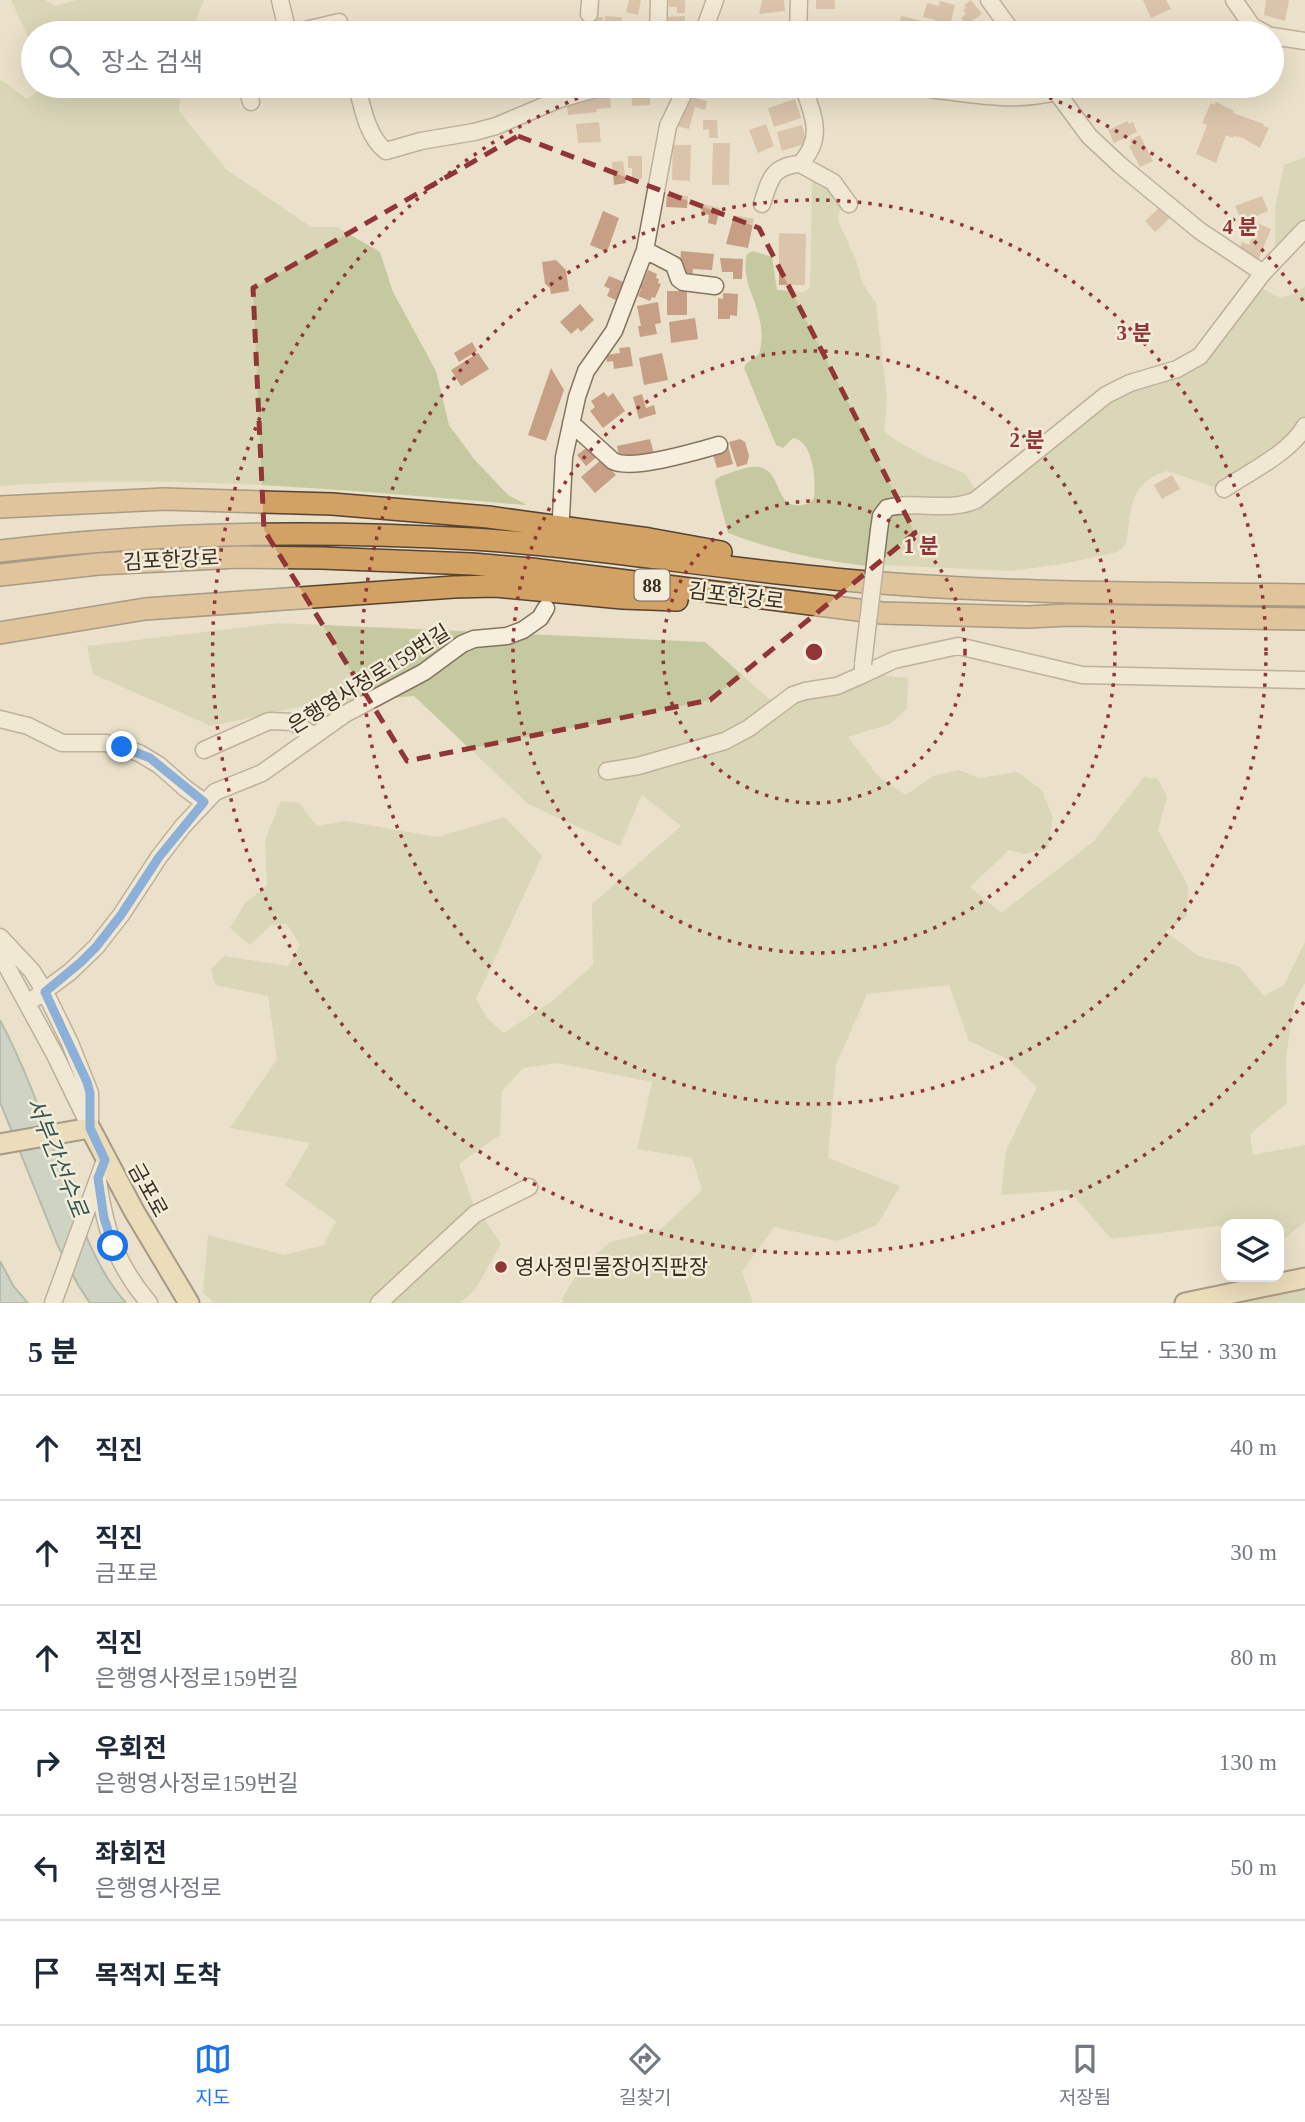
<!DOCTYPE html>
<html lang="ko">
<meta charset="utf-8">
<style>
:root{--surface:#fff;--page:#f6f6f7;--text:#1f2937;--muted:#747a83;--line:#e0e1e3;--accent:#1a73e8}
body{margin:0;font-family:"Times New Roman","Noto Sans KR",serif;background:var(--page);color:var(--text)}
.controls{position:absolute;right:21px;bottom:21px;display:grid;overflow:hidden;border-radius:14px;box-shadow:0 7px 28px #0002}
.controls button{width:63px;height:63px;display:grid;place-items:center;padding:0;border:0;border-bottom:2px solid var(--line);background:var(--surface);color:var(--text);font:35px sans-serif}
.stop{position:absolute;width:21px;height:21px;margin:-16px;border:5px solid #1a73e8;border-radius:50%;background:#fff}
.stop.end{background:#1a73e8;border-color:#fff;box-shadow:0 2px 7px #0008}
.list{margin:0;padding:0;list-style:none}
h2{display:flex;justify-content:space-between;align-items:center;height:91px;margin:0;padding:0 28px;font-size:30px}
h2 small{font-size:23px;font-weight:400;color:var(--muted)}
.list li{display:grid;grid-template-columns:46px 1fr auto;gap:21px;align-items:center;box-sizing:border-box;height:105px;padding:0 28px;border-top:2px solid var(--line)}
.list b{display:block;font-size:26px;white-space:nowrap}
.list p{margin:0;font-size:23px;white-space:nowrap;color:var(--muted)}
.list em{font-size:23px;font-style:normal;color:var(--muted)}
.icon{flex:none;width:38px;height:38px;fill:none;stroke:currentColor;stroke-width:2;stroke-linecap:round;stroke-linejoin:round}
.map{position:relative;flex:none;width:1305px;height:1303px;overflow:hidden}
.search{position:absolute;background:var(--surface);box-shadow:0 7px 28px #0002;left:21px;right:21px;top:21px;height:77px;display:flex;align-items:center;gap:18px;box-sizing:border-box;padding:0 24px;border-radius:38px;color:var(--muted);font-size:26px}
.sheet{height:721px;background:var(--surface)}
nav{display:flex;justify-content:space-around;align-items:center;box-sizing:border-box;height:98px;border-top:2px solid var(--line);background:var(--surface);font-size:19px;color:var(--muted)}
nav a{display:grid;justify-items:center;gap:4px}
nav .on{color:var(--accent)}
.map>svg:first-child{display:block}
</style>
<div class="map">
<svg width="1305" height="1303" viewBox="0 0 1305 1303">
<rect width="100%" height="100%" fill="#ebe1ca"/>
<path fill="#c4c99f" d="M11,0H45L55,6L77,0H204L191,33H33V48Z
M0,79L27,99L45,86H181L179,111L227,170L311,227H337L380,252L393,292L436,371L449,425L474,459L508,495L527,505C352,491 176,473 0,486Z
M1305,157V223L1275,251V207L1284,165Z
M805,169L844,200L838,216L839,223L856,260L863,284L876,303L887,399L884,431L897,441L926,457L966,474L978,495L968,499L889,502L868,566C820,561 773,550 728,533L715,483L716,479L721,476C731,473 748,465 759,467C783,472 774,508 800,505C807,505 810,503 814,498C816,481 814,441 793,438L783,448L776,445L744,368L746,364L759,354C771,311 738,289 747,254L753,251L772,257L777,290L805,292L810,287L812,194V184Z
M1305,286V415L1294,434L1217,488L1167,471C1128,483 1132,509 1126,543L1122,549L1117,552L1063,564L1011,571L883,565L885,523L892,511L956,510L1117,394L1172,376L1261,288L1281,298L1295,293Z
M278,623L705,642L769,699L835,694L881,675L908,678L907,709L890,724L848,737L879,777L906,795L933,776L959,770L979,778L1017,772L1041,789L1053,817L1048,849L1024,854L1009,850L970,887L1001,913L1094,841L1144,777L1158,779L1167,797L1158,830L1188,886L1187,916L1165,932L1199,956L1239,966L1264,996L1284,985L1305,942V983L1294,1002L1286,1058L1287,1103L1250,1134L1253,1155L1305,1145V1222L1284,1239L1279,1238V1224H1226V1228L1218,1226L1111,1239L1069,1190L1001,1195L1006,1151L1037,1087L1009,1060L969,1041L949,985L867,994L836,1065L828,1158L900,1186L877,1225L837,1241L774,1227L742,1272L753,1303H564L562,1299L580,1268L610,1242L661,1229L702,1190L692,1158L637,1149L652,1082L557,1063L523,1068L502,1091L500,1135L459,1164L473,1203L501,1244L475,1290L460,1303H214L203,1292L208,1235L284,1255L324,1245L336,1221L285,1185L310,1143L230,1128L277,1059L268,996L215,985L211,969L224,956L288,966L300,945L287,924L271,925L250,945L230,928L246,902L267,886L265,840L281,801L299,803L317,826L346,821L437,837L505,817L542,856L476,999L487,1018L504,1033L551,1002L593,965L592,904L681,826L642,795L620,846L528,804L414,696L305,706L211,726L93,674L87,646Z
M1305,1285V1303H1217Z"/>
<path fill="#aac0ba" stroke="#718e87" stroke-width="2" d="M0,1020C26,1069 44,1121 63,1174C80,1220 93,1265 126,1303H90L78,1285L58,1246L0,1102Z
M0,1261L14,1287L28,1303H0Z"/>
<path fill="#c69f84" d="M629,0H641L638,15L626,12Z
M669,0H685V13H677V7H669Z
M762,0H784L785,11L759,14Z
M816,0H835V9H816Z
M971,0L982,14L966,25L961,18L966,14L963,10L966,7L964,5Z
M1143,0H1166L1171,9L1151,18Z
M1266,0H1289L1285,21L1264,15Z
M940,1L955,5L948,33L933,30L935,20L923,17L927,3L939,6Z
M605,16L622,17L621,33H612V26L604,25Z
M685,16V33H662V17Z
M901,16L931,23L929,33H897Z
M594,17H603L602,33H593Z
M781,22L782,33H755L756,25Z
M1175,23L1187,27L1185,33H1160L1164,25L1173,27Z
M631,86H641L642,98L650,97V105L632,106Z
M754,86H786L758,96Z
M1192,86H1220L1196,95Z
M610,95L611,108L596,109L597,112L568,115L567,104L585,96Z
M691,97L707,101L705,110L695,107L689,129L677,126L681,111Z
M795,99L801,118L774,127L768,108Z
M1216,102L1234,111L1233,113L1264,124L1263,126L1269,128L1260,148L1243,138L1234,136L1233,138L1226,135L1216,163L1196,154L1207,125L1202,123L1211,103L1214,105Z
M703,120H717L718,138H709V129L703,130Z
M1128,121L1129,124L1133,122L1137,132L1114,143L1108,130Z
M599,122L601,142L578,143L576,124Z
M766,124L774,146L758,153L749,130Z
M802,125L807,143L782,151L777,132Z
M1140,135L1153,161L1140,167L1129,146L1132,145L1130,140Z
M713,143H730L729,185H712Z
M673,145H691L690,181L672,180Z
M628,156H642V179H632V168H628Z
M623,161L626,183L614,185L612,162Z
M667,194L688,196L687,208L666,207Z
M1262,196L1268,211L1242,222L1235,206Z
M703,204L720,208L716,225L708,223L709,215L701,213Z
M1161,206L1171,217L1155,232L1145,221Z
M603,211L619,218L607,252L590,245Z
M734,215L754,219L748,248L726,244Z
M1257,223L1271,229L1258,261L1246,256L1247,253L1239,250L1242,242L1249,245Z
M779,233L806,234L805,285H779Z
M681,251L714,254L712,270L693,269L692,277L682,276L679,271Z
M720,258L743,259L742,279H733V272H722Z
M556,260L566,270L569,291L551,294L550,288L545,284L542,262Z
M648,270L657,274L656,278L659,279L658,283L661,284L655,298L652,297L650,301L638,296L641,289L637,287L640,281L643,282Z
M609,276L626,283L618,301L607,296L610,289L604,286Z
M687,285V315H667V291H679V286Z
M723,293L738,294L737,316L730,315V319H718V298L723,299Z
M658,302L661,323L655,324L657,334L640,337L638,326H641L637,306Z
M580,304L594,320L581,332L578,328L571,334L560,322Z
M695,318L698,339L671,343L669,322Z
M472,342L477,351L459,362L454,353Z
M630,347L633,366L614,369L613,361L607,362L606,355L620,353L619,348Z
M478,353L489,369L461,386L451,370Z
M662,353L668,380L644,385L639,358Z
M551,368L564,390L546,441L528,435Z
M604,392L608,397L613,393L625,411L603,428L590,411L595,407L591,401Z
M642,394L646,408L654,405L656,414L639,419L633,397Z
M650,439L654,454L620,461L617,446Z
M740,439L745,442L749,456L747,464L737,467L729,442Z
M590,445L599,455L586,466L577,455Z
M728,446L733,464L717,468L712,451Z
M602,459L616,475L595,493L581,477Z
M1172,475L1180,489L1162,499L1154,485Z"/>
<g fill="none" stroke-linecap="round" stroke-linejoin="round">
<defs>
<path id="minor" d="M280,0L288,33
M989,0L1013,33
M1234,0L1252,26L1265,33
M589,14L590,0
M293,33L339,22L342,33
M658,33L659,0
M703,33L715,0
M798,33L799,0
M1272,36L1305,41
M246,86L251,102
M357,86C362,107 368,138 386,151L421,141L474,132L496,126L560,99L605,86
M902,86C954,90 1004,105 1056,92
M1052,86L1089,136L1120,165L1200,231L1263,273L1305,229
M800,164L833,182L849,204
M762,204C770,179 772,166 800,164C825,138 813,115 803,86
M645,250L674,265L679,279L683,282L715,286
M571,423L613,461C631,471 698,451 719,445
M1224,489C1248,473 1291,452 1305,426
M561,517L564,457L577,397L586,371L614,331L645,250L668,126L687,86
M879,530L881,516L887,508C916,500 948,513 976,500L1106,395L1130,383L1177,369L1200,356L1263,273
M862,675L894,660L958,646L1082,675L1305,680
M0,719L28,726L62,743H106L139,753L159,765L185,788L204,802
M204,750L269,721L293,722L314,736
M607,771L638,766L725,741L749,728L793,695L805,691L837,686L862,675L863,667
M0,937L32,971L45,992L70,1043L90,1093V1128
M0,954L55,1055L88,1123
M28,1003L70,972L96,947L121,915L159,857L183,826L215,792L262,773L345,714L424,672L462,644L474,639L507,636L523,630L540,618L546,608
M98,1180C105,1230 116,1264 149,1303
M53,1303L105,1160
M379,1303L475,1214L529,1187"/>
<path id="major" d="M0,1144L90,1128L134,1211L189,1303
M1185,1303L1305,1278"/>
<path id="highway" d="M0,507L164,499L332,504L488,517L649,539L721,552
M0,551C157,532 315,530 473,539C597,547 721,569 845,580C998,594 1151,593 1305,595
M0,575L98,564L239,557L321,558L472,564L531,569L882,613L1028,617L1068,615L1305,619
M0,633L145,609L454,587L495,586L622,598L677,600"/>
</defs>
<use href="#minor" stroke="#877460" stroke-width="19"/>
<use href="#major" stroke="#554333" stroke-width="23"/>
<use href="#highway" stroke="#554333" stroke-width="24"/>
<use href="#minor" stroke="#f7efdd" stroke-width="16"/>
<use href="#major" stroke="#ead5a6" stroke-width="19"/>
<use href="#highway" stroke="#d2a164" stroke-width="21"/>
<defs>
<path id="minor-bridge" d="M863,664L879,530"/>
</defs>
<use href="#minor-bridge" stroke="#877460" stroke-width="19" stroke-linecap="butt"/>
<use href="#minor-bridge" stroke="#f7efdd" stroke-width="16"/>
</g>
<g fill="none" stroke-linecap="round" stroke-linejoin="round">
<path stroke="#1a73e8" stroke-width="9" d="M113,1246L104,1218L98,1178L105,1160L90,1128V1093L87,1082L45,992L81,962L96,947L121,915L159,857L204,802L150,758L122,747"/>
</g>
<path d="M0 0H1305V1303H0ZM518,136L759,228L915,533L710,700L407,761L264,530L253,288Z" fill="#ebe1ca" fill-opacity=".55" fill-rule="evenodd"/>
<path fill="none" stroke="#913536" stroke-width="5" stroke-dasharray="14 9" stroke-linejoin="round" d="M518,136L759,228L915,533L710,700L407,761L264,530L253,288Z"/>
<g fill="none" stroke="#913536" stroke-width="3.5" stroke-dasharray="3.5 7">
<circle cx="814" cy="652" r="151"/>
<circle cx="814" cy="652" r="301"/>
<circle cx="814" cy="652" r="452"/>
<path d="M1304 1002A602 602 0 1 1 608 86M1020 86A602 602 0 0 1 1304 302"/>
</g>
<circle fill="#913536" stroke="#f3ecd9" stroke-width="2.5" cx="501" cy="1267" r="7"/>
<g text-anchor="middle" stroke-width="5" stroke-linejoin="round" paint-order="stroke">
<rect fill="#f3ecd9" stroke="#716659" stroke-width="2" x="634.5" y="569.5" width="35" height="31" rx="5"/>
<g font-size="19" font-weight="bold" fill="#392d22">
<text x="652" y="592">88</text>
</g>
<g font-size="21" fill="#392d22" stroke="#f3ecd9">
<text transform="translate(171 560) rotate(-3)" y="7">김포한강로</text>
<text transform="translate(736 596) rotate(7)" y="7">김포한강로</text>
<text transform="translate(369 679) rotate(-32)" y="7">은행영사정로159번길</text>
<text transform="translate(148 1190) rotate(61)" y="7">금포로</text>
</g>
<g font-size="21" fill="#392d22" stroke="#f3ecd9" text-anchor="start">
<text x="515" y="1274">영사정민물장어직판장</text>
</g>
<g font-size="23" font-style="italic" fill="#335755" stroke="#f3ecd9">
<text transform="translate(57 1157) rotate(68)" y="8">서부간선수로</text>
</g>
</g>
<circle cx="814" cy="652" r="10" fill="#913536" stroke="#f3ecd9" stroke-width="3.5"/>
<g font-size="21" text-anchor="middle" font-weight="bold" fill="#913536" stroke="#f3ecd9" stroke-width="5" stroke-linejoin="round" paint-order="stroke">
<text x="1240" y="234">4 분</text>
<text x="1134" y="340">3 분</text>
<text x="1027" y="447">2 분</text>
<text x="921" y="553">1 분</text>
</g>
</svg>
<div class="controls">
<button><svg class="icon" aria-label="layers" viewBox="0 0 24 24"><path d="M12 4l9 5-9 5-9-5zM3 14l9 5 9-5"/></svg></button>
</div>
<div class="stop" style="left:113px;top:1246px"></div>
<div class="stop end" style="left:122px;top:747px"></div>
<div class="search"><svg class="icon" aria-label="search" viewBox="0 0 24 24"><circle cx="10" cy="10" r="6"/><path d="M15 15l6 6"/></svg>장소 검색</div>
</div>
<section class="sheet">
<h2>5 분<small>도보 · 330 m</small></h2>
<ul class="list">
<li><svg class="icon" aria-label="ahead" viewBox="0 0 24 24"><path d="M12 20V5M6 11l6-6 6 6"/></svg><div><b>직진</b></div><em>40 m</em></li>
<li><svg class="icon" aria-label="ahead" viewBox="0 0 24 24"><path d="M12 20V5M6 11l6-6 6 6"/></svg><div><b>직진</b><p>금포로</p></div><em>30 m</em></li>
<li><svg class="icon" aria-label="ahead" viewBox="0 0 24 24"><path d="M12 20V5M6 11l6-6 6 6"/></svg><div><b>직진</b><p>은행영사정로159번길</p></div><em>80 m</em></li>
<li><svg class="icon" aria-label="right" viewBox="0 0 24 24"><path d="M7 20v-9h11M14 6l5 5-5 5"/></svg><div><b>우회전</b><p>은행영사정로159번길</p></div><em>130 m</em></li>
<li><svg class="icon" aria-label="left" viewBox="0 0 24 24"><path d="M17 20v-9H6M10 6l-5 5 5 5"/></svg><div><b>좌회전</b><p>은행영사정로</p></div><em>50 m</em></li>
<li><svg class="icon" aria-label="arrive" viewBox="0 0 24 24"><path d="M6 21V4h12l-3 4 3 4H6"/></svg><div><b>목적지 도착</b></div></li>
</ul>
</section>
<nav>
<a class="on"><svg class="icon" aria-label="map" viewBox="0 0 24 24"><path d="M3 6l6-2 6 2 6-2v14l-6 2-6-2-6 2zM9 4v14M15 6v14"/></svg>지도</a>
<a><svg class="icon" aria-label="directions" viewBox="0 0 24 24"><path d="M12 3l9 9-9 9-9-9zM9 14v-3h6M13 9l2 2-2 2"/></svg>길찾기</a>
<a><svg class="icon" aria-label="saved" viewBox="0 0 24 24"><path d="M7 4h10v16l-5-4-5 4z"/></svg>저장됨</a>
</nav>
